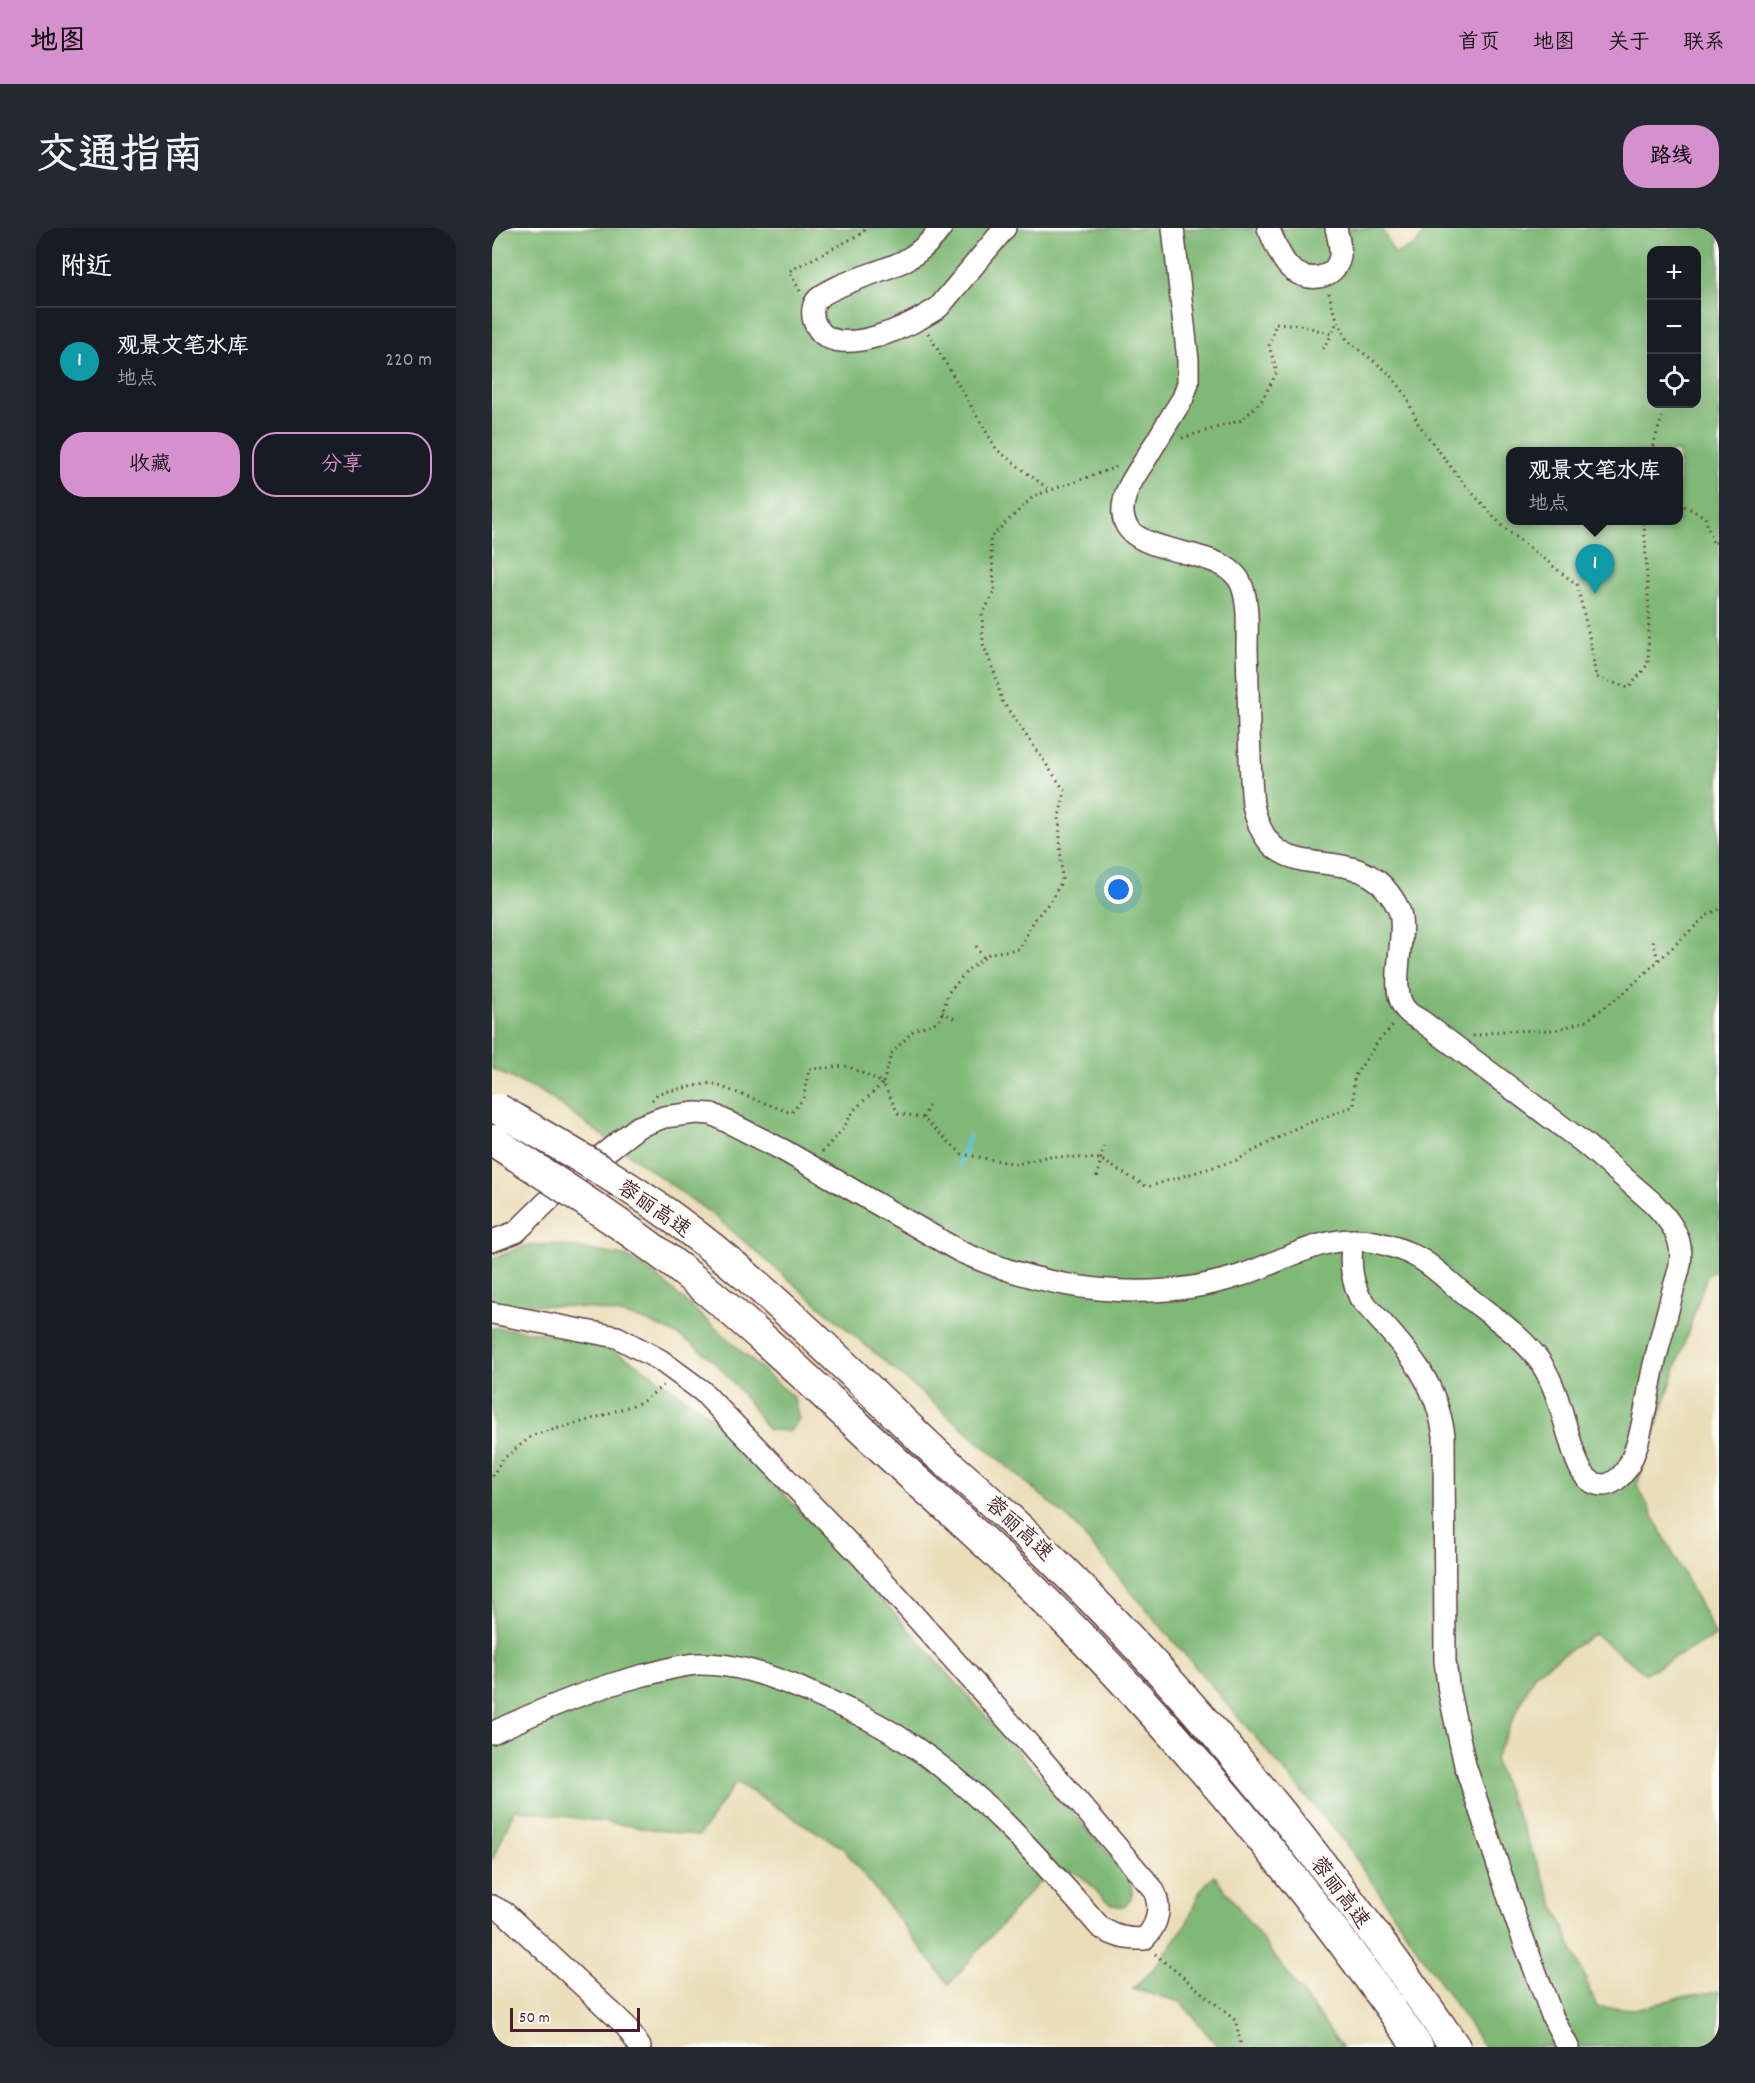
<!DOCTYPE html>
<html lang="zh">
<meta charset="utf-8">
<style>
:root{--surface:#171b24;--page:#242831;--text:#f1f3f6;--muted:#9ea1a6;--line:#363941;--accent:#d690ce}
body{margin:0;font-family:Dekko,"LXGW WenKai TC",sans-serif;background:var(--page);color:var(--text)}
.controls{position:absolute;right:18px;top:18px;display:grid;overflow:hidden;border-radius:12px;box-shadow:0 6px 24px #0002}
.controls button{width:54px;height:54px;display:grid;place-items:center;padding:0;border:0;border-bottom:2px solid var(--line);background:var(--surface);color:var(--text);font:30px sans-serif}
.scale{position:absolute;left:18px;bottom:15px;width:130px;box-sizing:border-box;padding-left:6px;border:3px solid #4a1f2b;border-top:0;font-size:16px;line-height:21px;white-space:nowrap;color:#4a1f2b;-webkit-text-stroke:4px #fdfcf7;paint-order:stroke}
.you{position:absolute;left:627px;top:662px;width:21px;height:21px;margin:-15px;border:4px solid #fff;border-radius:50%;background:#1a73e8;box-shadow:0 0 0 9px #1a73e833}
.badge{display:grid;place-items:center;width:39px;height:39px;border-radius:50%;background:var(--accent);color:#fff;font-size:20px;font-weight:700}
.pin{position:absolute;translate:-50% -50px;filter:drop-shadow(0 2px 3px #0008)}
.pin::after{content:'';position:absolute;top:32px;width:21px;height:18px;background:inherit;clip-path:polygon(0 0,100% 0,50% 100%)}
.popup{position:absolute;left:1014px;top:219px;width:177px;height:78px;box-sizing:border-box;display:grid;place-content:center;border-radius:12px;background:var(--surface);filter:drop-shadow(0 2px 4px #0005);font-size:20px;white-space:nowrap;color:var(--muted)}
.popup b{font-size:22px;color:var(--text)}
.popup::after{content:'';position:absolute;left:50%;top:100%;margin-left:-12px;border:12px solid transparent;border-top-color:var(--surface)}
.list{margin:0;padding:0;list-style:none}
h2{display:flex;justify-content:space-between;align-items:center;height:78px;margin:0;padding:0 24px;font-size:26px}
h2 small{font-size:20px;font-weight:400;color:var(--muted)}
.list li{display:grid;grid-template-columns:39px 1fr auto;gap:18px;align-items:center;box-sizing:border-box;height:108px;padding:0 24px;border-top:2px solid var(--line)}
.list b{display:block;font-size:22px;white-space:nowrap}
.list p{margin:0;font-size:20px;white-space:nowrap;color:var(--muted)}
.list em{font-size:20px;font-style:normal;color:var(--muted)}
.actions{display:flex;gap:12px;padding:18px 24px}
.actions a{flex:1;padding:14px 0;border:2px solid var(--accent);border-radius:24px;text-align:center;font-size:21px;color:var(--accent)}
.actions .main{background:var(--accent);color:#111}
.icon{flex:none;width:33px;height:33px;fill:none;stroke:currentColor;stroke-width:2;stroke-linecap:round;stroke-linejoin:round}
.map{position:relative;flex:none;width:1227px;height:1819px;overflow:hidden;border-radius:24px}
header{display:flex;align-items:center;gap:36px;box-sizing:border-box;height:84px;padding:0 30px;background:var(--accent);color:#111}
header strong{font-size:28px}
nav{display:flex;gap:33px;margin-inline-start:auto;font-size:21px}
.intro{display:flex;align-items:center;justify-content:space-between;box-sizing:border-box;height:144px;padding:0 36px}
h1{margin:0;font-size:42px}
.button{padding:15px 27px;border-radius:24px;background:var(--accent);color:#111;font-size:21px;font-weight:700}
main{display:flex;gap:36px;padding:0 36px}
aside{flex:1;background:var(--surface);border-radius:24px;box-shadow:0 6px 24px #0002}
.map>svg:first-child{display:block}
</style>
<header>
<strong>地图</strong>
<nav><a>首页</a><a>地图</a><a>关于</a><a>联系</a></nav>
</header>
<div class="intro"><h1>交通指南</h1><a class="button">路线</a></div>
<main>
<aside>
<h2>附近<small></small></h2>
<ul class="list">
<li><span class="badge" style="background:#0f9aa8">1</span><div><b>观景文笔水库</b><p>地点</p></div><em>220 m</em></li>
</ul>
<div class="actions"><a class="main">收藏</a><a>分享</a></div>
</aside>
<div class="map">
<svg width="1227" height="1819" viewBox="0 0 1227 1819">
<rect width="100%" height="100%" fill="#fdfcf7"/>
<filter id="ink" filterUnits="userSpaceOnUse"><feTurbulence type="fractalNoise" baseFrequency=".0167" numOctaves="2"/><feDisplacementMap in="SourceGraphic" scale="12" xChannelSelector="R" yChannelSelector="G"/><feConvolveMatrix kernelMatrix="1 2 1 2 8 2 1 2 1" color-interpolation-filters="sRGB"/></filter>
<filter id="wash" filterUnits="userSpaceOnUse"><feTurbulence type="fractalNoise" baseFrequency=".008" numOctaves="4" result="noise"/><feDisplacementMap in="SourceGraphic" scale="24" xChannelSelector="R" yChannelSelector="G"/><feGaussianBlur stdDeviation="1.35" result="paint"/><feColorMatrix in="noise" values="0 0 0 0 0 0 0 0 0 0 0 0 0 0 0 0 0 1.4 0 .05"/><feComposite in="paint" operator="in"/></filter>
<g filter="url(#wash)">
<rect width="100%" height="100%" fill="#eadeb9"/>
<path fill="#80b977" stroke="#656c51" stroke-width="1.5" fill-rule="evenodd" d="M0,0H889L903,26L924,17L931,6L928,0H1227V1041L1215,1047L1145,1257L1224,1408L1153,1445L1102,1406L1043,1445L1002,1532L1105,1779L1147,1781L1188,1769L1227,1763V1819H992L852,1613L578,1292L225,990L53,866L0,841ZM1160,22H1204V176H1160ZM1019,224H1187V292H1019Z
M62,1016L136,1029L168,1051L302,1170L307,1192L298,1203L276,1202C257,1175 238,1146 211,1124C152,1077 72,1076 0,1077V1031L33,1018Z
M0,1100L20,1101L98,1112L142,1134L216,1186L369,1348L633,1644C640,1658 645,1668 632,1679C607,1677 605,1657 587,1647C583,1644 577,1643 573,1642L545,1656L457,1756L351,1620L244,1554L207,1608L23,1581L0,1633Z
M722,1647L850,1819H726L689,1774L641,1761L666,1736L695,1695L708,1663Z"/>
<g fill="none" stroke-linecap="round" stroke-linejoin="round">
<path stroke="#60c3de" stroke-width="5" d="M467,936L477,909"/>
</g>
</g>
<g filter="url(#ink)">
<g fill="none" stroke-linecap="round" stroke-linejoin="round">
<defs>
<path id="minor" d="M449,0C439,14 427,25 412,33C393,43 334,58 324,73C319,80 320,92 325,99C345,134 423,96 447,79L513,0
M776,0C782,12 787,28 796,38C811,55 844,54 848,28C849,19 846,9 844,0
M861,1012C857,1033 859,1051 868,1070C907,1115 943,1145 952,1207L953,1433L957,1464L973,1537L1024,1692L1061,1790L1076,1819
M0,1013L24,1004L74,955L146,899L172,889L204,885L220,886L291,922L469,1024C556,1062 656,1077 747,1048C793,1033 833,1004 883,1014C897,1017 912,1022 925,1029C942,1038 957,1054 972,1066C998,1087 1030,1107 1049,1135C1064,1158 1070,1186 1078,1212C1083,1228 1089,1257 1111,1257C1120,1257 1129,1249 1134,1242C1150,1217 1155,1167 1162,1137C1168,1112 1175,1087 1181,1062C1185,1048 1191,1034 1188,1019C1186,1002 1172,986 1160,974L1092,915L931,794C927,791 920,788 916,784C894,765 915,712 908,685C905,675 898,666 891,658C848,614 779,663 761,577C756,526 757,473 755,421C755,401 757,377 750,358C734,311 618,336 632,273C635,258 645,245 653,232C666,211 678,190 691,170L696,155V132L681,0
M0,1085L125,1109L168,1132L210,1163L370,1329L536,1515L661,1661C670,1679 667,1696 652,1711C634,1711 623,1709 608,1699C547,1629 483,1556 404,1507C374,1488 342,1475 310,1461C275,1447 244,1435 205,1436C187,1437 170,1443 152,1447C98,1461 50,1481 0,1505
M0,1678L13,1685L133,1797L148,1819"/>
<path id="highway" d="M446,1227C646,1398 814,1603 963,1819
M423,1251C613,1418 782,1611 926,1819"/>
</defs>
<use href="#minor" stroke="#623c40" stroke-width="24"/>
<use href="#highway" stroke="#623c40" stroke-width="33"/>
<path stroke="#623c40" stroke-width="3" stroke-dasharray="1.5 4.5" stroke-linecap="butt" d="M308,63L297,43L369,6L375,0
M837,65L841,82L855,112L898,146L914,167L925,194L968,251L1010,298L1085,357L1097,407L1104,449L1137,460L1156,436L1157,385L1152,292
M436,105L505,222L559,263
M831,121L840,106
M690,210L750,192L770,172L785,144L777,118L784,95L808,97L840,106L845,93
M1159,224L1170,189
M1187,275L1213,289L1221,316L1227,313
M1161,713L1166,732
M484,718L492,731
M450,784L465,792
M981,808L1008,803L1063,802L1094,793L1133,764L1214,688L1227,681
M160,872L166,865L219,855L299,885L311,871L317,841L355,838L391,855L400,825L422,802L447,793L457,764L477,741L498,725L527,721L543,691L561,670L570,652L567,589L573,563L510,473L503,446L491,416L490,386L503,364L498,310L542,268L625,239
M431,890L438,876
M330,924L351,901L362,882L391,855L406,885L431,890L470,926L525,936L558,928L608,931L655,959L745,932L804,900L862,878V849L887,812L903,796
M605,949L612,915
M0,1248L11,1231L41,1207L97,1192L150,1174L172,1157
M663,1726L744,1793L749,1819"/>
<use href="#minor" stroke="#fff" stroke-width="21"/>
<use href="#highway" stroke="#fff" stroke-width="30"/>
<defs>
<path id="highway-bridge" d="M6,881C63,915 123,948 177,987C274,1057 359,1145 446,1227
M0,912C70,958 141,1002 206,1055C282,1117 351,1185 423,1251"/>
</defs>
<use href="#highway-bridge" stroke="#623c40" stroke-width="33" stroke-linecap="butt"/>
<use href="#highway-bridge" stroke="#fff" stroke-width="30"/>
</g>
</g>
<g text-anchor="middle" stroke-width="6" stroke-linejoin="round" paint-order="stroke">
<g font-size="21" fill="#4a1f2b" stroke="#fdfcf7">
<text transform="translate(163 980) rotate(35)" y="7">蓉丽高速</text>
<text transform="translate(528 1300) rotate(43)" y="7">蓉丽高速</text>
<text transform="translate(849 1664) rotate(53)" y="7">蓉丽高速</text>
</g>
</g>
</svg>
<div class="controls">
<button>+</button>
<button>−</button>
<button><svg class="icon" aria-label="locate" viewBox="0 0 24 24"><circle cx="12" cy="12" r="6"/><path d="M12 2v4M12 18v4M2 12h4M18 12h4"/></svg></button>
</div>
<div class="scale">50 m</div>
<div class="you"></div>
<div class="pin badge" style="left:1103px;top:366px;background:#0f9aa8">1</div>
<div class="popup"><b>观景文笔水库</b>地点</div>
</div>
</main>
